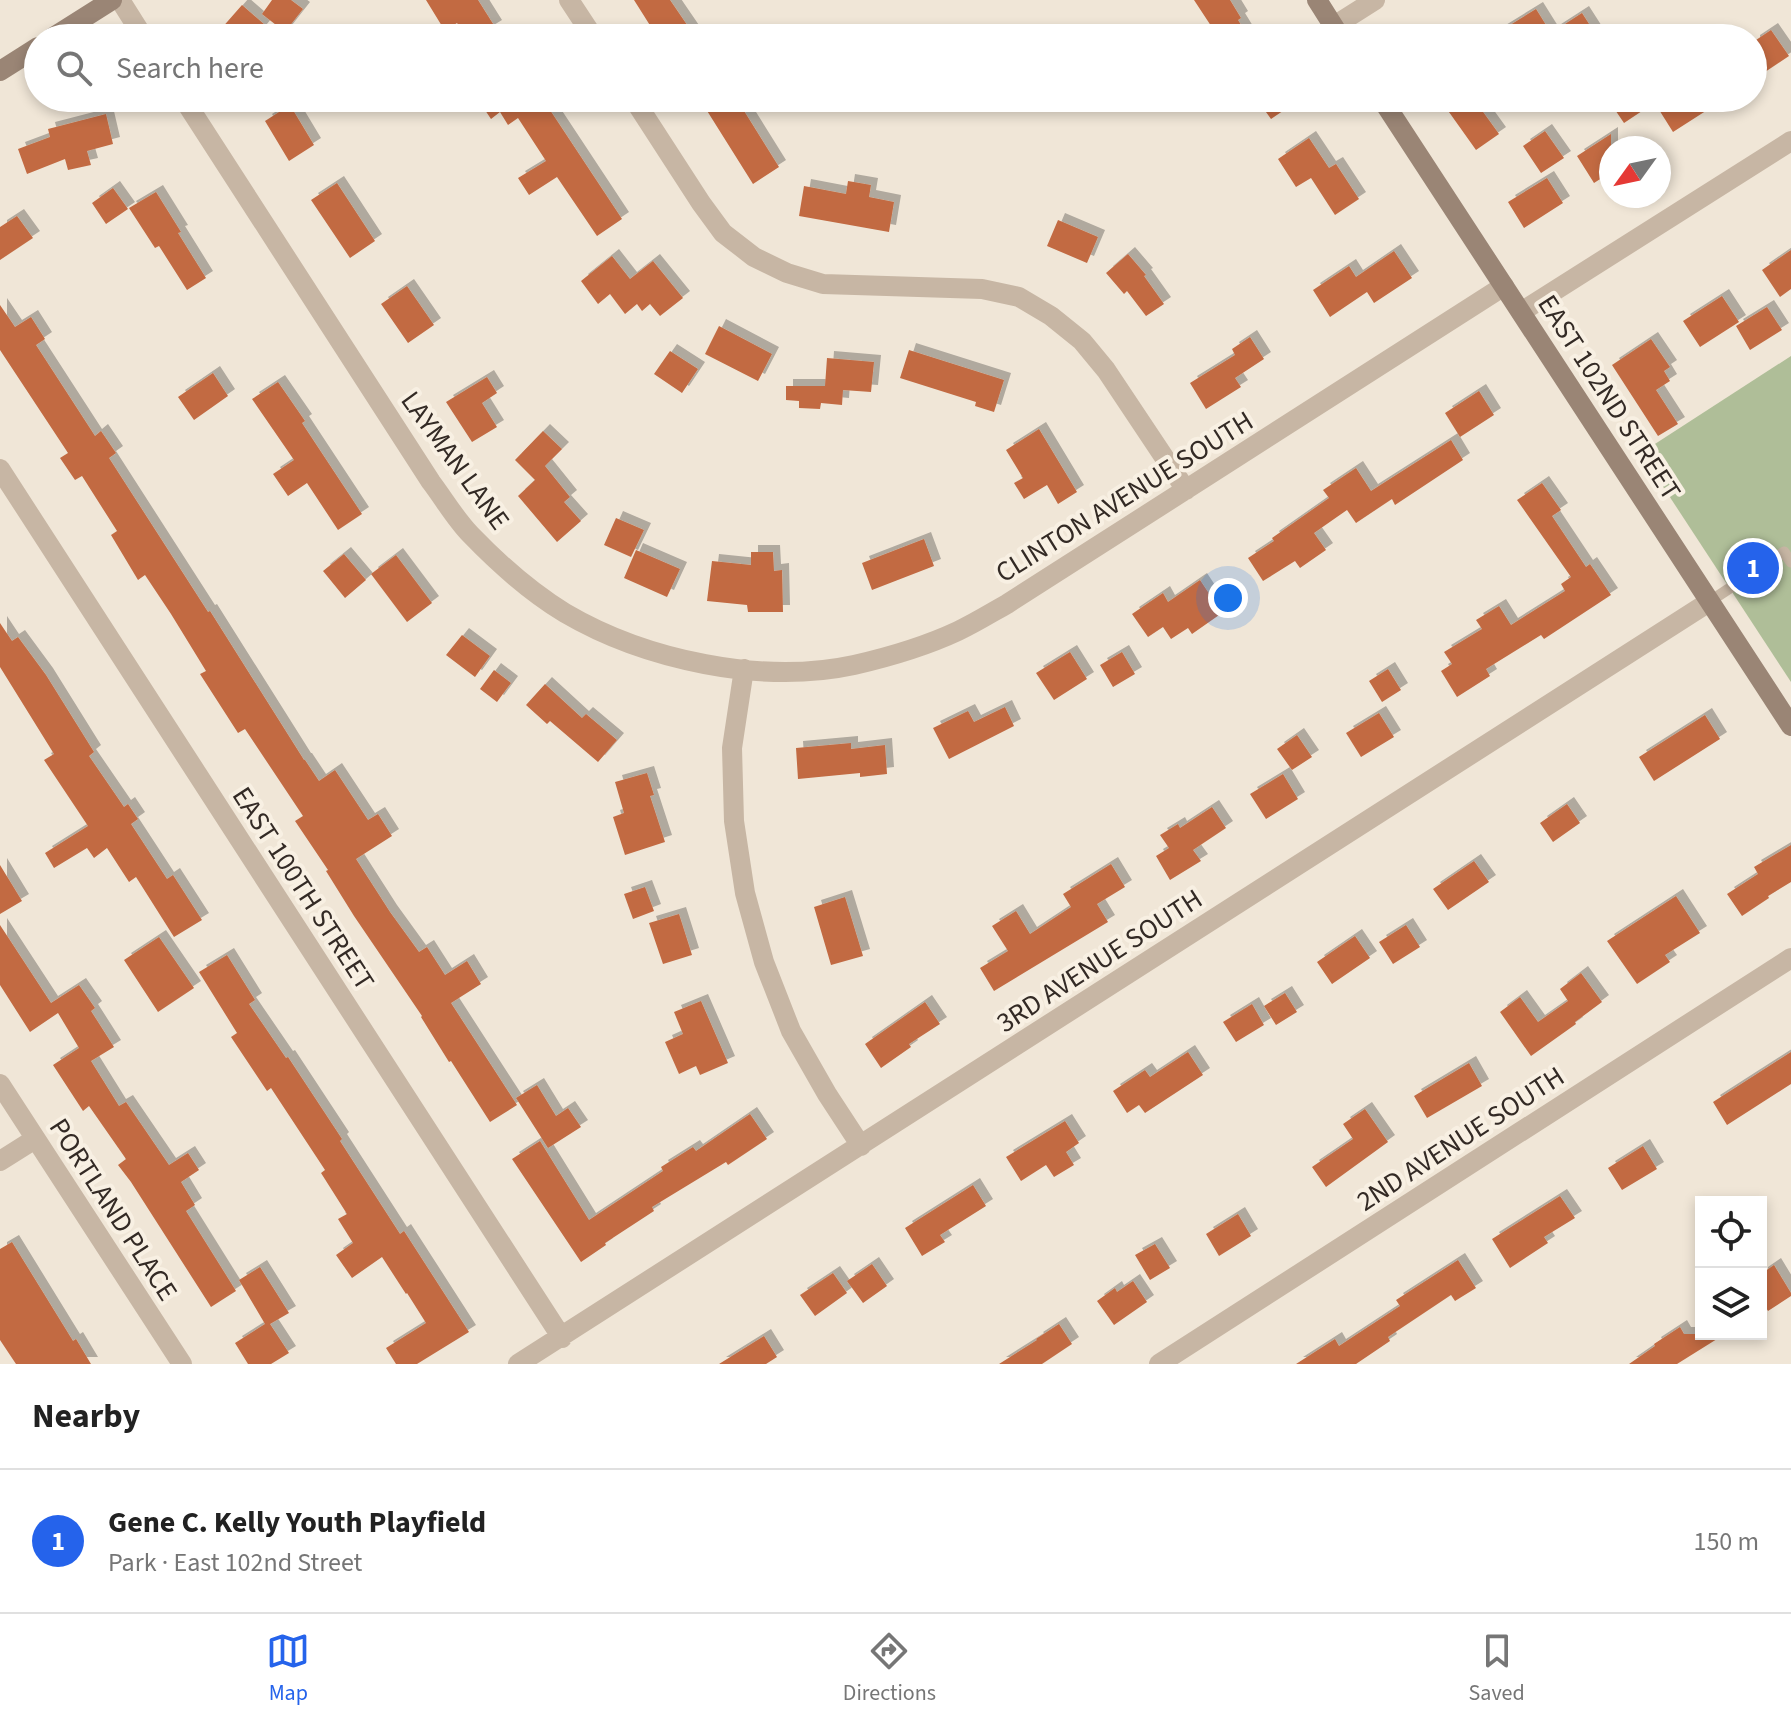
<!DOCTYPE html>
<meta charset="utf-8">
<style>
:root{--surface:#fff;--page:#f2f2f2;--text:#222;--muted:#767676;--line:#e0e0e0;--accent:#2563eb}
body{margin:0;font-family:"Source Sans 3",sans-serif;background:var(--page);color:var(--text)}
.controls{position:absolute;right:24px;bottom:24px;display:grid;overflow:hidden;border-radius:0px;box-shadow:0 4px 12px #0003}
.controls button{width:72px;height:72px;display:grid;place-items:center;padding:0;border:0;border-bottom:2px solid var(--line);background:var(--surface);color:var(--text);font:40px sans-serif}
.compass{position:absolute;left:1599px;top:136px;width:72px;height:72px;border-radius:50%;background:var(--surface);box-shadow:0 4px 12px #0003;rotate:237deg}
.you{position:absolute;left:1228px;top:598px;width:28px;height:28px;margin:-20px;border:6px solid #fff;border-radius:50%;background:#1a73e8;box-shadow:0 0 0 12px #1a73e833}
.badge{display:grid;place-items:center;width:52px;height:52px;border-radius:50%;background:var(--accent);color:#fff;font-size:26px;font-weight:700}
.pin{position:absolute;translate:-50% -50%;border:4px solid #fff;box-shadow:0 2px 8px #0006}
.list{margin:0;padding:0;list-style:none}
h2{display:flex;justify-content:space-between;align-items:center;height:104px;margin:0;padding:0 32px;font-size:34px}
h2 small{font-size:26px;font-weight:400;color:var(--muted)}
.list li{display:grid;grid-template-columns:52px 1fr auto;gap:24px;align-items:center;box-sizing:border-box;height:144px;padding:0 32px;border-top:2px solid var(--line)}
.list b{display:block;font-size:30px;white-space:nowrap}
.list p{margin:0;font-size:26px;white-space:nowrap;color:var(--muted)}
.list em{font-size:26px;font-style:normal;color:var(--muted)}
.icon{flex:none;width:44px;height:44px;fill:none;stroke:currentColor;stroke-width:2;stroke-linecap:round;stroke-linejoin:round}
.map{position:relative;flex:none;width:1791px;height:1364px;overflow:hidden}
.search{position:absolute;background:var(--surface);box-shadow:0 4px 12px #0003;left:24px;right:24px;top:24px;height:88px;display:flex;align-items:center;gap:20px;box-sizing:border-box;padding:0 28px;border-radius:44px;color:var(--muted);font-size:30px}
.sheet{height:248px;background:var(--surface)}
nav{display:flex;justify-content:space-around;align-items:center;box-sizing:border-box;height:112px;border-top:2px solid var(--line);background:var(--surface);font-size:22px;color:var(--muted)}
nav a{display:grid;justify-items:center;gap:4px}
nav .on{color:var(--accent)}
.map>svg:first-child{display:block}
</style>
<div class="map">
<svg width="1791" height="1364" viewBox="0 0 1791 1364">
<defs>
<filter id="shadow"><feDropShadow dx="7" dy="-7" stdDeviation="0" flood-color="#0004"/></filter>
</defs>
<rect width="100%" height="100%" fill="#f0e6d7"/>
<path fill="#afbe98" d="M1791,356V682L1641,453Z"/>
<path fill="#c26a42" filter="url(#shadow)" d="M272,0H291L303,9L285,32L262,14Z
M426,0H478L495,27L477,38H467L457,23L445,31Z
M634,0H670L696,38H658Z
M1194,0H1230L1241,18L1238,20L1249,38H1219Z
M242,5L265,25L254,38H213Z
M1536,9L1551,33L1582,13L1598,38H1489Z
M1771,30L1789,56L1753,80V42Z
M477,98H549L544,101L622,219L597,236L557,177L529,195L518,178L546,161L518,118L508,125L500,112L491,119Z
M699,98H736L779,167L753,184Z
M1256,98H1302L1271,119Z
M1439,98H1473L1499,134L1476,150Z
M1607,98H1637L1645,109L1624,123Z
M1668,98H1726L1673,132L1656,105Z
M290,105L314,145L289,161L265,121Z
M106,114L113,144L87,151L91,165L68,170L65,159L27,174L18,149L50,137L48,129Z
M1545,131L1564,158L1541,173L1523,146Z
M1611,134V172L1594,183L1577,156Z
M1309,138L1329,168L1336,164L1359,199L1335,215L1311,178L1296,187L1278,159Z
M1547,178L1563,203L1524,228L1508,202Z
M848,181L871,185L869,197L894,202L889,232L799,216L804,186L846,194Z
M337,183L375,241L350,258L311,200Z
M113,188L128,209L106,224L92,203Z
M156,192L181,232L178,233L206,278L187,290L159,246L155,248L129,208Z
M17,216L33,238L0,260V227Z
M1058,220L1098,237L1087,263L1047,246Z
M1791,250V289L1780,297L1762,270Z
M1394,251L1412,278L1374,303L1367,292L1330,317L1313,290L1349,266L1356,277Z
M1128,254L1146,275L1144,276L1164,304L1146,316L1127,291L1124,294L1106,273Z
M612,256L630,279L653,261L683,298L660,316L650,304L642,311L637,304L625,314L610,294L598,304L581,281Z
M407,286L434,325L408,343L381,304Z
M1722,296L1739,322L1700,347L1683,321Z
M0,305L15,327L31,317L45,339L36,345L95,436L101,431L116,453L109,458L208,612L210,611L304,760H305L319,781L335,770L368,820L378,814L392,836L356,859L390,912L419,952L427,947L445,975L467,961L481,984L451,1003L517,1105L490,1122L451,1061L449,1062L421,1017L422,1016L354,916L326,871L328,870L295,821L303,816L245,729L238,733L200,674L206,671L171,614L145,575L138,580L111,535L117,531L82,476L75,480L60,458L68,453L0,350Z
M1767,307L1782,330L1750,350L1736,326Z
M719,326L772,354L758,381L705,354Z
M1250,337L1264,359L1235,378L1241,387L1206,409L1190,383L1235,355L1232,349Z
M1651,339L1670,367L1664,371L1670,381L1656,390L1678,424L1658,436L1612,365Z
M909,350L1004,380L994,412L975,406L976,402L900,378Z
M670,351L698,369L682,393L654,374Z
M827,358L874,362L871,392L843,390L842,405L821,403L820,409L799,408V401L786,400V386H825Z
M213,373L228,396L194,420L178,397Z
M487,377L497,393L482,403L497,427L472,442L446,402Z
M278,382L305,421L302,423L362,514L338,530L307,483L288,496L273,474L294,460L252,399Z
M1479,391L1494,415L1460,437L1445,413Z
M1039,429L1077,492L1058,504L1047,485L1024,499L1014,483L1023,478L1006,450Z
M543,431L562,449L545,466L570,497L564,502L581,521L557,542L518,496L535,480L515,460Z
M1451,440L1463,460L1395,505L1392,499L1356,523L1347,510L1314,533L1326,550L1300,568L1295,561L1263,581L1248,558L1274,541L1272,538L1329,498L1323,490L1356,468L1371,491Z
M1542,483L1561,510L1552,516L1586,567L1590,564L1611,595L1544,639L1541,635L1486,669L1490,676L1457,697L1441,671L1452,664L1444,652L1482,629L1476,620L1499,606L1511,625L1565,591L1561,584L1571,577L1517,500Z
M616,518L644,530L631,557L604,545Z
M924,539L934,566L872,590L862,563Z
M636,550L680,569L667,597L624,578Z
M751,552H773L774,571L782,570L783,612H748L747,605L707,601L712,561L751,565Z
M344,554L366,580L345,598L323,571Z
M396,555L432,603L407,622L371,574Z
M1200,580L1222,613L1192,634L1188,628L1171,639L1163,627L1148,637L1132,614L1163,593L1168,602Z
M0,623L12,641L18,637L46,675L94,752L89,756L124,807L128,804L138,819L131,824L167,879L173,875L202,920L174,937L136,877L129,882L107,848L94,858L87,848L54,868L45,853L88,826L44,760L54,754L0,667Z
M462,635L490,656L475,677L446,655Z
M1070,652L1087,679L1054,700L1036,673Z
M1122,652L1135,674L1113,687L1100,665Z
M1388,669L1401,690L1382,702L1369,681Z
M494,670L511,683L497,702L480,689Z
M545,684L582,718L586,714L617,740L598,762L550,721L547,724L526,705Z
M1005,707L1014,726L949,759L933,728L968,711L974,722Z
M1379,713L1394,737L1361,757L1346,733Z
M1705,715L1720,739L1654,781L1639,757Z
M1297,735L1312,757L1292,770L1277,749Z
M851,743V749L885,745L887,774L860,777V773L798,779L796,748Z
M647,773L654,795L650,796L665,842L625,855L613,817L624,813L615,782Z
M1283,774L1298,799L1266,819L1250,794Z
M1567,804L1580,823L1553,842L1540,823Z
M1212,807L1226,828L1193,850L1201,861L1170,880L1156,856L1169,848L1160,835L1178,824L1180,828Z
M1791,845V882L1768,896L1769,898L1742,916L1727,894L1758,874L1754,867Z
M1474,861L1489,882L1448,910L1433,889Z
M1111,864L1125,887L1097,904L1108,922L994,991L980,968L1008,951L992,926L1016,911L1030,934L1071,907L1063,894Z
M0,865L22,901L0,914Z
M645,887L654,911L633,919L624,894Z
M1676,896L1700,933L1665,955L1670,962L1637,984L1607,941Z
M845,897L863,956L831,965L814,907Z
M679,914L692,955L663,964L649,923Z
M0,925L51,1003L79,985L95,1008L91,1011L114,1047L91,1061L119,1106L126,1102L169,1165L188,1153L199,1170L181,1182L195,1205L186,1211L236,1291L211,1307L131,1182L118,1165L126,1159L89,1106L83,1111L53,1065L79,1048L58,1013L30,1032L0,985Z
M1406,925L1420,947L1393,964L1379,942Z
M1355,936L1370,958L1332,984L1317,962Z
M159,937L194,988L158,1012L124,960Z
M227,955L255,1000L249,1004L286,1058L288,1057L342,1139L340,1141L400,1234L404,1231L469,1332L417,1364H396L386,1348L426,1323L407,1293L406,1294L382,1257L352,1278L336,1255L353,1243L338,1219L347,1214L321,1173L325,1170L271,1088L267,1091L231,1037L237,1033L199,972Z
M1581,973L1602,1002L1575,1022L1576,1024L1531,1056L1500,1012L1520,997L1538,1022L1568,1001L1560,989Z
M1285,993L1297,1012L1276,1025L1264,1006Z
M701,1001L728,1063L700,1075L696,1066L679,1074L665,1042L683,1034L674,1012Z
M925,1002L940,1024L909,1044L911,1047L881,1068L865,1044Z
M1252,1004L1264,1025L1236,1042L1223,1022Z
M1188,1052L1203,1075L1145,1113L1139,1105L1127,1113L1113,1091L1145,1070L1150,1077Z
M1791,1052V1084L1727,1125L1713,1102Z
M1469,1063L1482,1086L1427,1118L1414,1096Z
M537,1085L556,1116L568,1108L581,1127L548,1148L516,1098Z
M1365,1109L1388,1142L1326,1187L1312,1167L1353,1139L1343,1124Z
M750,1114L767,1139L728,1165L726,1162L652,1207L654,1211L605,1243L606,1245L581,1262L512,1159L540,1141L589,1220L663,1171L661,1167L693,1147L696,1151Z
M1065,1121L1079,1143L1066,1152L1074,1165L1054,1177L1046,1165L1021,1181L1006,1157Z
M1643,1146L1657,1169L1622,1190L1608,1168Z
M973,1185L986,1206L940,1235L945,1242L922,1256L905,1228Z
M1560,1196L1575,1218L1544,1237L1548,1243L1510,1268L1492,1239Z
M1238,1214L1251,1236L1219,1256L1206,1234Z
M12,1242L73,1341L76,1339L91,1364H16L0,1340V1249Z
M1155,1244L1170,1268L1150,1280L1135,1255Z
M1458,1260L1476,1288L1455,1301L1451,1295L1388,1337L1390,1341L1356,1364H1296L1335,1339L1339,1346L1400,1306L1396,1300Z
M872,1264L887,1286L863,1303L847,1281Z
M1774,1265L1791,1293V1296L1768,1311L1761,1300V1274Z
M260,1267L289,1313L270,1324L289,1353L271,1364H248L235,1343L265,1324L239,1280Z
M833,1273L847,1293L815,1316L800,1295Z
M1133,1281L1147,1302L1114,1325L1097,1301L1115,1288L1117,1292Z
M1059,1324L1072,1344L1042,1364H999L1037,1340L1036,1339Z
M1680,1327L1684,1334H1725L1677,1364H1629L1655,1346L1654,1344Z
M764,1336L777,1357L766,1364H719Z"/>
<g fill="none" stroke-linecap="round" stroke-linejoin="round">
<path stroke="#c7b6a4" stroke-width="11" d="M1709,602L1784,552L1791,562"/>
<path stroke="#c7b6a4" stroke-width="20" d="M120,0L144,38
M569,0L594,38
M1334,26L1375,0
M183,98L431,482C444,499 456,520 471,535C498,563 532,593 565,613C645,660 762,685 854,665C889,657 926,646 958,631C975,623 991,613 1007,604L1504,286
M633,98L701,203L723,233L754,257L787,273L823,284L982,289L1019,297L1051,316L1082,341L1106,370L1186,490
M1521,312L1791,141
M0,469L562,1338
M744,669L732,748L734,821L745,893L764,962L791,1031L827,1094L861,1146
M0,1084L182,1364
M0,1161L35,1139
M518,1364L1709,602
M1159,1364L1791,958"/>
<path stroke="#9a8575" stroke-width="20" d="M1317,0L1341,38
M52,38L112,0
M0,71L38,47
M1381,98L1791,726"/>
</g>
<g text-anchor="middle" stroke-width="8" stroke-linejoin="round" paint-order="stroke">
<g font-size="28" fill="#332a25" stroke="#f8f0e3">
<text transform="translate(1610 397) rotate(57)" y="10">EAST 102ND STREET</text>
<text transform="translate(456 460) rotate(54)" y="10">LAYMAN LANE</text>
<text transform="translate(1124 496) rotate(-32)" y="10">CLINTON AVENUE SOUTH</text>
<text transform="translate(304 888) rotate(57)" y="10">EAST 100TH STREET</text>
<text transform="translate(1099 960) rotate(-33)" y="10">3RD AVENUE SOUTH</text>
<text transform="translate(1460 1138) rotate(-33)" y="10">2ND AVENUE SOUTH</text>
<text transform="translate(114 1209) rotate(57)" y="10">PORTLAND PLACE</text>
</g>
</g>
</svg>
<div class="controls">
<button><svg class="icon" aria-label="locate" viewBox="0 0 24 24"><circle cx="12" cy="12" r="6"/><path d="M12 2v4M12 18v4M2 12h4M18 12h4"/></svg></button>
<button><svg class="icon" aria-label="layers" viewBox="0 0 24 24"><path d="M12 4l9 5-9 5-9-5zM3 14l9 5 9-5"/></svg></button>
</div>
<svg class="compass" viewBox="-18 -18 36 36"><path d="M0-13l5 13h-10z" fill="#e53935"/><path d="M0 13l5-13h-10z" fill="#767676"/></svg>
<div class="you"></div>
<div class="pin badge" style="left:1753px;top:568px">1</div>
<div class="search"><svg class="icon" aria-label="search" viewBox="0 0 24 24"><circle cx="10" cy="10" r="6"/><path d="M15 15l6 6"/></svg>Search here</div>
</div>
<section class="sheet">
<h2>Nearby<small></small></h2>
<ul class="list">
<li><span class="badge">1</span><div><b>Gene C. Kelly Youth Playfield</b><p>Park · East 102nd Street</p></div><em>150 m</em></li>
</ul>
</section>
<nav>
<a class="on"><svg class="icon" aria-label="map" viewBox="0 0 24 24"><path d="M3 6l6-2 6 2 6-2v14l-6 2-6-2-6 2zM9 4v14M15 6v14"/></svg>Map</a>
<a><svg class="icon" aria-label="directions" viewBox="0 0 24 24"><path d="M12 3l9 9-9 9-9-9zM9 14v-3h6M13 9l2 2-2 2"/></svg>Directions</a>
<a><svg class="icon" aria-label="saved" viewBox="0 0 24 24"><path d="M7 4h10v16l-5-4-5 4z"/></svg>Saved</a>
</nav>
